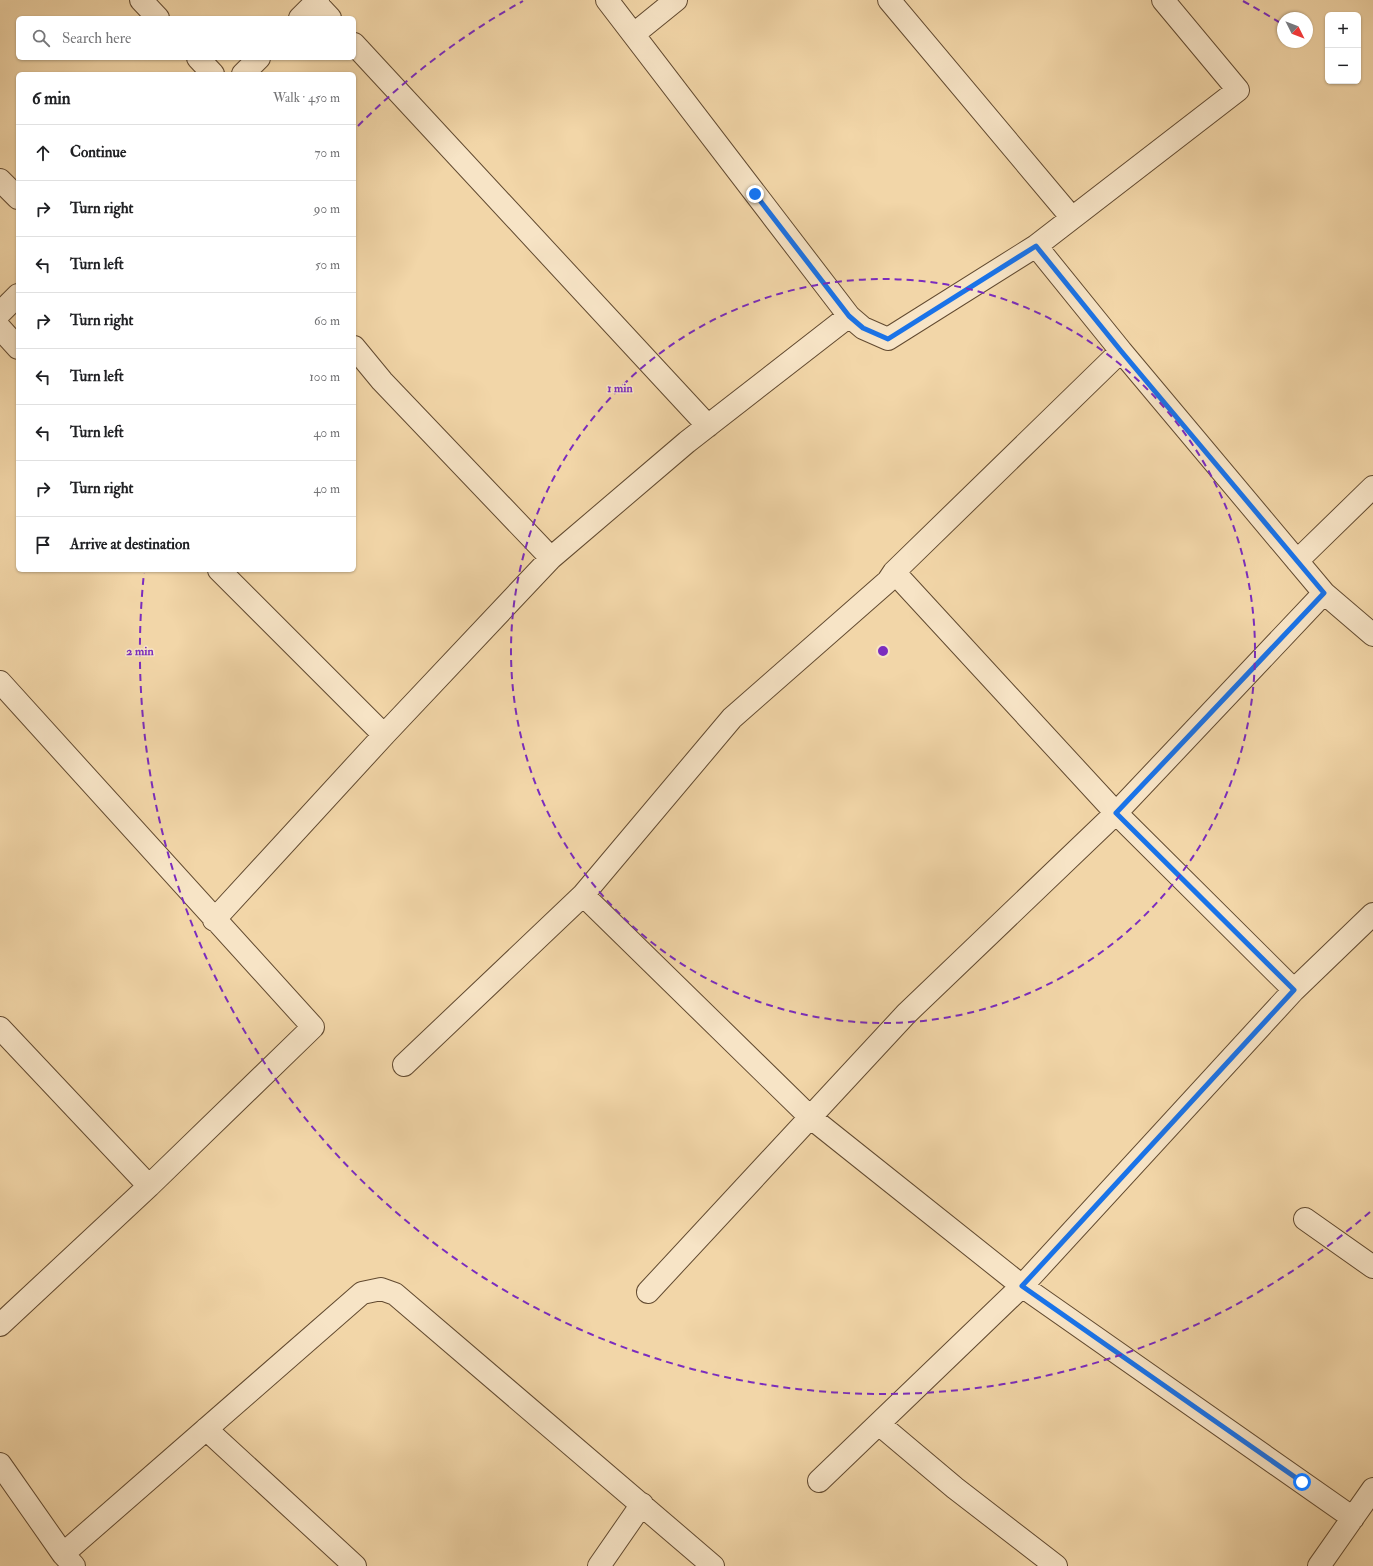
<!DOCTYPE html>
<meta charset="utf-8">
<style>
:root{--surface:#fff;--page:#f2f2f2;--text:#202124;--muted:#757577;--line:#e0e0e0}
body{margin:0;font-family:"IM FELL Double Pica",serif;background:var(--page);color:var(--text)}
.controls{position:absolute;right:12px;top:12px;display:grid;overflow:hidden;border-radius:6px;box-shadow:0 1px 3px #0004}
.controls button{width:36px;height:36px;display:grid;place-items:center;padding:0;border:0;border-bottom:1px solid var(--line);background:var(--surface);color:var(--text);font:20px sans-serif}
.compass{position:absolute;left:1277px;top:12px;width:36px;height:36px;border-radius:50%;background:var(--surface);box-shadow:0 1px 3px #0004;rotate:132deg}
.stop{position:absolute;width:12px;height:12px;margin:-9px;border:3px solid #1a73e8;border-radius:50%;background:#fff}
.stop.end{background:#1a73e8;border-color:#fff;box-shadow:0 1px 4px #0008}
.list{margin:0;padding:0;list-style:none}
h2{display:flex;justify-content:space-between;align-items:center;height:52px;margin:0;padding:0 16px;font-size:17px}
h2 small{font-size:13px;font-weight:400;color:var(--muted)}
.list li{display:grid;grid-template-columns:26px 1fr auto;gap:12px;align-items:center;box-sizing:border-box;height:56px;padding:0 16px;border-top:1px solid var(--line)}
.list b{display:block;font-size:15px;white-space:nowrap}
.list em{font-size:13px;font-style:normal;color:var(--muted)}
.icon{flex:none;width:22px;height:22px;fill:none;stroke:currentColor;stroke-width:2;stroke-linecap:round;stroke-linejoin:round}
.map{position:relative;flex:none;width:1373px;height:1566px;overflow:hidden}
.search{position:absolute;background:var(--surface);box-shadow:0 1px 3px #0004;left:16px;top:16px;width:340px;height:44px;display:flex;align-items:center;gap:10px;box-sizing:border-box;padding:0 14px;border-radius:6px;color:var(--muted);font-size:15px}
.panel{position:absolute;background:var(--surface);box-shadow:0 1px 3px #0004;left:16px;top:72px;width:340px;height:500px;border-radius:6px}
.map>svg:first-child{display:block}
</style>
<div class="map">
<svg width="1373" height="1566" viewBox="0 0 1373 1566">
<rect width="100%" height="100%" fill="#f2d6a8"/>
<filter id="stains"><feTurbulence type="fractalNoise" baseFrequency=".005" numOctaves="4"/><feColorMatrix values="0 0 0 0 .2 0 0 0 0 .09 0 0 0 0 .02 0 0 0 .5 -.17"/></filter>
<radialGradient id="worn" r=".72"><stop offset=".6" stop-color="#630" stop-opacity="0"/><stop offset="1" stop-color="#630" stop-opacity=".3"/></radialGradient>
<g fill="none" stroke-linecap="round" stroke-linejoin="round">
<defs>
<path id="minor" d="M141,0L158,18
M607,0L849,316
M889,0L1072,218
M316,3L330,18
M300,18L318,0
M634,34L676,0
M354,44L708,426
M198,58L213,74
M243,74L259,58
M0,180L18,198
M1036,246L1238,90L1163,0
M0,313L18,295
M0,328L18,348
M354,347L382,381L551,558L687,442L849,316L863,328L888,339L1036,246L1121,351
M1297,561L1373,487
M219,570L384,735
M894,572L1116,813L1294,990
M0,682L313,1027L149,1186
M583,895L810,1117L1022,1286L1353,1518
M214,920L384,735L551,558
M0,1028L149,1186L0,1325
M404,1065L583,895L732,718L888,581L894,572L1121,351L1324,593L1373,635
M1305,1219L1373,1267
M648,1292L906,1014L1116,813L1324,593
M879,1424L955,1488L1056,1566
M206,1429L355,1566
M0,1464L63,1554L74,1566
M819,1481L1022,1286L1294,990L1373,914
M63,1554L362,1293L381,1289L395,1294L713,1566
M599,1566L642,1504
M1319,1566L1373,1489"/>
</defs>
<use href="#minor" stroke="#624a30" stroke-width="24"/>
<use href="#minor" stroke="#f7e4c6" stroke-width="22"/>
</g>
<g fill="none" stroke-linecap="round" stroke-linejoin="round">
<path stroke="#1a73e8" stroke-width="5" d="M755,194L849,316L863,328L888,339L1036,246L1121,351L1324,593L1116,813L1294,990L1022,1286L1302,1482"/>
</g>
<g fill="none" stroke="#7b2cbf" stroke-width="2" stroke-dasharray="7 5">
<circle cx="883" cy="651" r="372"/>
<path d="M1370 1212A743 743 0 0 1 144 573M358 126A743 743 0 0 1 523 1M1243 1A743 743 0 0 1 1282 24"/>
</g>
<circle cx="883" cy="651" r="6" fill="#7b2cbf" stroke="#f7e4c6" stroke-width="2"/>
<g font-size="12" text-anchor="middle" font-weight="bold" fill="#7b2cbf" stroke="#f7e4c6" stroke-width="3" stroke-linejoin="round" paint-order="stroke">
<text x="620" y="392">1 min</text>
<text x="140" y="655">2 min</text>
</g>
<rect width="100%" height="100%" filter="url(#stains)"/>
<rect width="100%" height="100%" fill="url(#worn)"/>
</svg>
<div class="controls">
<button>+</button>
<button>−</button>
</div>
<svg class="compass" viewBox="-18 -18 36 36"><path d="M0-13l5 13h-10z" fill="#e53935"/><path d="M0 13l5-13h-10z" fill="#757577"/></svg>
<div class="stop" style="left:1302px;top:1482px"></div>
<div class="stop end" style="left:755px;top:194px"></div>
<div class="search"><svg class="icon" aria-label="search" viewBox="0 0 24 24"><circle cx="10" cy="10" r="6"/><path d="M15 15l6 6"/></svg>Search here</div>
<section class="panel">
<h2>6 min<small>Walk · 450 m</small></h2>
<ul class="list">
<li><svg class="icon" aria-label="ahead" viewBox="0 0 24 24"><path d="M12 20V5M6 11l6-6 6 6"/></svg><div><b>Continue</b></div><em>70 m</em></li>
<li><svg class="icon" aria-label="right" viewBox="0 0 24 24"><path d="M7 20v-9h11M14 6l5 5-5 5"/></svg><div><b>Turn right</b></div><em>90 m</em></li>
<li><svg class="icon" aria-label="left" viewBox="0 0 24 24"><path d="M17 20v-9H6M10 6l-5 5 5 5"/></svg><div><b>Turn left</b></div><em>50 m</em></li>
<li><svg class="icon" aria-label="right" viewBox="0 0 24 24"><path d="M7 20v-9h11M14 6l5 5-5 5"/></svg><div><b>Turn right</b></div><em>60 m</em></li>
<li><svg class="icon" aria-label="left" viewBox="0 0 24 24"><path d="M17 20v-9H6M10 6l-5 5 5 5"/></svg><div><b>Turn left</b></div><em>100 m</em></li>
<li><svg class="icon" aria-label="left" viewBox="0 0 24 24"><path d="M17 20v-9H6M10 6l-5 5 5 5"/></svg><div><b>Turn left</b></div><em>40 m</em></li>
<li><svg class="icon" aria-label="right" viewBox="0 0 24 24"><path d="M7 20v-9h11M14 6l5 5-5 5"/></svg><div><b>Turn right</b></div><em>40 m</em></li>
<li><svg class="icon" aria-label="arrive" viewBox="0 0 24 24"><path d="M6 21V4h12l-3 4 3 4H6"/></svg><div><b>Arrive at destination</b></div></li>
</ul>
</section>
</div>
